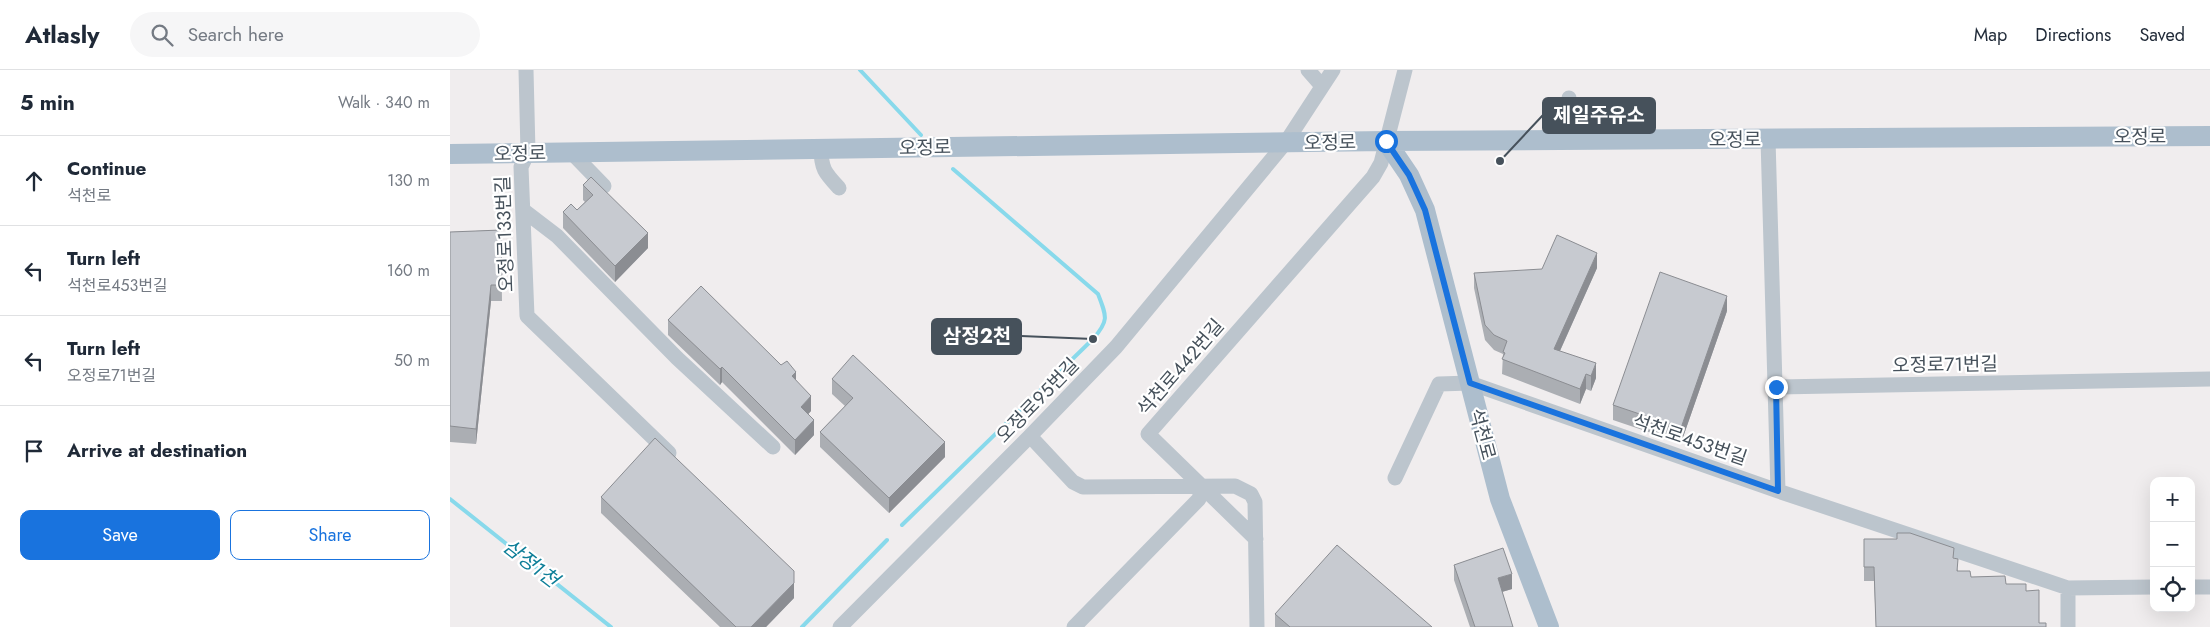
<!DOCTYPE html>
<meta charset="utf-8">
<style>
:root{--surface:#fff;--page:#f6f6f7;--text:#1f2937;--muted:#747a83;--line:#e0e1e3;--accent:#1973de}
body{margin:0;font-family:Jost,"Noto Sans KR",sans-serif;background:var(--page);color:var(--text)}
.controls{position:absolute;right:15px;bottom:15px;display:grid;overflow:hidden;border-radius:10px;box-shadow:0 5px 20px #0002}
.controls button{width:45px;height:45px;display:grid;place-items:center;padding:0;border:0;border-bottom:1px solid var(--line);background:var(--surface);color:var(--text);font:25px sans-serif}
.stop{position:absolute;width:15px;height:15px;margin:-11px;border:4px solid #1973de;border-radius:50%;background:#fff}
.stop.end{background:#1973de;border-color:#fff;box-shadow:0 1px 5px #0008}
.list{margin:0;padding:0;list-style:none}
h2{display:flex;justify-content:space-between;align-items:center;height:65px;margin:0;padding:0 20px;font-size:21px}
h2 small{font-size:16px;font-weight:400;color:var(--muted)}
.list li{display:grid;grid-template-columns:32px 1fr auto;gap:15px;align-items:center;box-sizing:border-box;height:90px;padding:0 20px;border-top:1px solid var(--line)}
.list b{display:block;font-size:19px;white-space:nowrap}
.list p{margin:0;font-size:16px;white-space:nowrap;color:var(--muted)}
.list em{font-size:16px;font-style:normal;color:var(--muted)}
.actions{display:flex;gap:10px;padding:15px 20px}
.actions a{flex:1;padding:11px 0;border:1px solid var(--accent);border-radius:10px;text-align:center;font-size:18px;color:var(--accent)}
.actions .main{background:var(--accent);color:#fff}
.icon{flex:none;width:28px;height:28px;fill:none;stroke:currentColor;stroke-width:2;stroke-linecap:round;stroke-linejoin:round}
.map{position:relative;flex:none;width:1760px;height:557px;overflow:hidden}
header{display:flex;align-items:center;gap:30px;box-sizing:border-box;height:70px;padding:0 25px;background:var(--surface);border-bottom:1px solid var(--line)}
header strong{font-size:24px}
nav{display:flex;gap:28px;margin-inline-start:auto;font-size:18px}
.search{width:350px;height:45px;background:var(--page);display:flex;align-items:center;gap:12px;box-sizing:border-box;padding:0 18px;border-radius:28px;color:var(--muted);font-size:19px}
main{display:flex}
aside{flex:1;background:var(--surface)}
.map>svg:first-child{display:block}
</style>
<header>
<strong>Atlasly</strong>
<div class="search"><svg class="icon" aria-label="search" viewBox="0 0 24 24"><circle cx="10" cy="10" r="6"/><path d="M15 15l6 6"/></svg>Search here</div>
<nav><a>Map</a><a>Directions</a><a>Saved</a></nav>
</header>
<main>
<aside>
<h2>5 min<small>Walk · 340 m</small></h2>
<ul class="list">
<li><svg class="icon" aria-label="ahead" viewBox="0 0 24 24"><path d="M12 20V5M6 11l6-6 6 6"/></svg><div><b>Continue</b><p>석천로</p></div><em>130 m</em></li>
<li><svg class="icon" aria-label="left" viewBox="0 0 24 24"><path d="M17 20v-9H6M10 6l-5 5 5 5"/></svg><div><b>Turn left</b><p>석천로453번길</p></div><em>160 m</em></li>
<li><svg class="icon" aria-label="left" viewBox="0 0 24 24"><path d="M17 20v-9H6M10 6l-5 5 5 5"/></svg><div><b>Turn left</b><p>오정로71번길</p></div><em>50 m</em></li>
<li><svg class="icon" aria-label="arrive" viewBox="0 0 24 24"><path d="M6 21V4h12l-3 4 3 4H6"/></svg><div><b>Arrive at destination</b></div></li>
</ul>
<div class="actions"><a class="main">Save</a><a>Share</a></div>
</aside>
<div class="map">
<svg width="1760" height="557" viewBox="0 0 1760 557">
<rect width="100%" height="100%" fill="#f0edee"/>
<g fill="none" stroke-linecap="round" stroke-linejoin="round">
<path stroke="#88d9eb" stroke-width="4" d="M410,0L471,65
M0,429L161,557
M452,455L643,269C659,251 657,247 648,224L503,99
M352,557L437,470"/>
<path stroke="#bcc5cd" stroke-width="15" d="M76,0L78,82L71,97L77,246L219,383
M858,0L872,16
M1119,28L1120,70
M1318,69L1328,421
M371,78C371,99 375,103 389,118
M121,82L154,116
M73,140L107,166L227,288L323,377
M1326,317L1760,309
M580,366L623,412L633,417L785,416L801,424L805,432L807,557
M945,408L989,314L1020,313L1328,421L1618,518L1704,517
M806,469L698,364L923,107L931,93L955,0
M1741,517H1760
M390,557L580,366L666,277L836,72L883,0
M624,557L749,429L752,417
M1618,557V518"/>
<path stroke="#adbecd" stroke-width="20" d="M936,71L959,105L975,140L1050,429L1099,557
M0,84L936,71L1760,66"/>
</g>
<path fill="#abaeb3" d="M133,115L198,178L165,212L113,158V142L127,140L135,132L133,130Z
M51,160L52,231H41L26,374L0,372V162Z
M1147,198L1110,281L1146,308L1141,321L1136,319L1130,334L1052,304L1053,284L1044,280L1035,270L1024,218V203Z
M1277,241L1231,373L1163,350V335Z
M218,250L346,310L361,341L358,344L364,365L345,385L272,312L270,315L218,265Z
M382,309L495,387L439,443L370,377V362L395,336L382,324Z
M151,427L344,528L316,557H270L151,443Z
M1414,469L1504,488L1508,501L1521,507L1556,514L1576,521L1589,553L1596,557H1426L1424,511H1414Z
M1004,495L1062,519L1052,522L1063,557H1020L1004,510Z
M825,544L982,557H825Z"/>
<path fill="#8b8d92" d="M198,163V178L165,212V196Z
M1147,183V198L1104,294V279Z
M41,215V231L26,374V359Z
M1277,226V241L1231,373V358Z
M1146,293V308L1141,321V306Z
M272,297V312L270,315V299Z
M346,302V317L342,306Z
M1136,304V319L1130,334V319Z
M361,326V341L351,352V337Z
M364,350V365L345,385V370Z
M495,372V387L439,443V428Z
M1062,504V519L1048,523V508Z
M344,513V528L316,557H301Z"/>
<path fill="#c7cad0" stroke="#8b8d92" d="M141,107L198,163L165,196L113,142L121,134L127,140L143,125L133,115Z
M51,160L52,215H41L26,359L0,356V162Z
M1107,165L1147,183L1104,279L1146,293L1141,306L1136,304L1130,319L1052,289L1055,283L1053,282L1057,271L1044,265L1035,255L1024,203L1092,199Z
M1210,202L1277,226L1231,358L1163,335Z
M251,216L331,295L337,291L346,302L342,306L361,326L351,337L364,350L345,370L272,297L270,299L218,250Z
M403,285L495,372L439,428L370,362L403,328L382,309Z
M205,368L344,501V513L301,557H286L151,427Z
M1447,463H1460L1504,478L1503,488L1508,489L1507,501H1520L1521,507L1555,506L1556,514H1576V521L1589,520V553H1596V557H1426L1424,497H1414V469H1447Z
M887,475L982,557H840L825,544Z
M1053,478L1062,504L1048,508L1063,557H1025L1004,495Z"/>
<g fill="none" stroke-linecap="round" stroke-linejoin="round">
<path stroke="#1973de" stroke-width="6" d="M936,71L959,105L975,140L1020,313L1328,421L1326,317"/>
</g>
<g text-anchor="middle" stroke-width="4.5" stroke-linejoin="round" paint-order="stroke">
<g font-size="19" fill="#46515b" stroke="#fff">
<text x="1690" y="73">오정로</text>
<text x="1285" y="76">오정로</text>
<text transform="translate(880 72) rotate(-1)" y="7">오정로</text>
<text transform="translate(475 77) rotate(-1)" y="7">오정로</text>
<text transform="translate(70 83) rotate(-1)" y="7">오정로</text>
<text transform="translate(54 164) rotate(-92)" y="7">오정로133번길</text>
<text transform="translate(1495 294) rotate(-1)" y="7">오정로71번길</text>
<text transform="translate(730 297) rotate(-49)" y="7">석천로442번길</text>
<text transform="translate(587 330) rotate(-46)" y="7">오정로95번길</text>
<text transform="translate(1033 364) rotate(75)" y="7">석천로</text>
<text transform="translate(1240 369) rotate(19)" y="7">석천로453번길</text>
</g>
<g font-size="20" font-style="italic" fill="#0d7e98" stroke="#fff">
<text transform="translate(81 493) rotate(38)" y="7">삼정1천</text>
</g>
</g>
<path fill="none" stroke="#46515b" stroke-width="2" d="M1050 91L1093 45M643 269L571 266"/>
<g fill="#46515b" stroke="#fff" stroke-width="2">
<circle cx="1050" cy="91" r="5"/>
<circle cx="643" cy="269" r="5"/>
</g>
<g fill="#46515b" stroke="#46515b" stroke-width="2">
<rect x="1093" y="28" width="112" height="35" rx="5"/>
<rect x="482" y="249" width="89" height="35" rx="5"/>
</g>
<g font-size="20" text-anchor="middle" font-weight="bold" fill="#fff">
<text x="1149" y="52">제일주유소</text>
<text x="527" y="273">삼정2천</text>
</g>
</svg>
<div class="controls">
<button>+</button>
<button>−</button>
<button><svg class="icon" aria-label="locate" viewBox="0 0 24 24"><circle cx="12" cy="12" r="6"/><path d="M12 2v4M12 18v4M2 12h4M18 12h4"/></svg></button>
</div>
<div class="stop" style="left:936px;top:71px"></div>
<div class="stop end" style="left:1326px;top:317px"></div>
</div>
</main>
